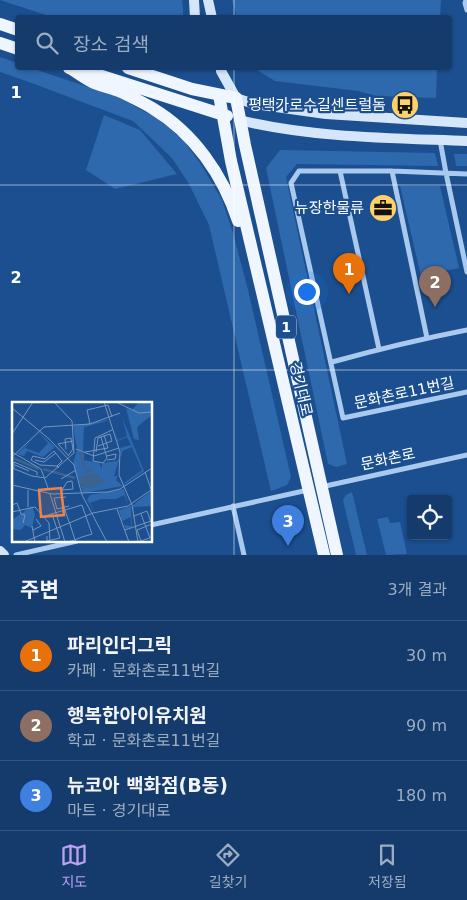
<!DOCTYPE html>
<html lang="ko">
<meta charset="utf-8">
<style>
:root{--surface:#143b6b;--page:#214673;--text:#f1f3f6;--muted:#9dadc1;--line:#33557e;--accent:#bca0f2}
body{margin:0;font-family:"DejaVu Sans","Noto Sans KR",sans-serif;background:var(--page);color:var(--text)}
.controls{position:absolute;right:15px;bottom:15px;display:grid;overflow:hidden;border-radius:5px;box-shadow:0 1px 4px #0004}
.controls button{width:45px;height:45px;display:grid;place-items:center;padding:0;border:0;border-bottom:1px solid var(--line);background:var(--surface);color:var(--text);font:25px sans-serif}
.you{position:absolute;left:306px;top:291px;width:18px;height:18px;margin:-12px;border:4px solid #fff;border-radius:50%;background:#1a73e8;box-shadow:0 0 0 8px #1a73e833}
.badge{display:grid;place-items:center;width:32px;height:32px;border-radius:50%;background:var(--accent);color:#fff;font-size:16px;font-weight:700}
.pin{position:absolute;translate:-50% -41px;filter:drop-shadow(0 1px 2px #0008)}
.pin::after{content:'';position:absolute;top:26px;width:18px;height:15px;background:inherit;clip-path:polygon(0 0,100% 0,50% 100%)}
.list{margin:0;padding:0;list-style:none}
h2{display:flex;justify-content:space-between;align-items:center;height:65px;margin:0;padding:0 20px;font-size:21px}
h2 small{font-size:16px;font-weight:400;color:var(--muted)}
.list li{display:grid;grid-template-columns:32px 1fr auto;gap:15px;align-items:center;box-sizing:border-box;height:70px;padding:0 20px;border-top:1px solid var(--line)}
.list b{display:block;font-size:19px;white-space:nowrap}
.list p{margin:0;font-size:16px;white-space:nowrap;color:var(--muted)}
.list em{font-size:16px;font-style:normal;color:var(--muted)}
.icon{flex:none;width:28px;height:28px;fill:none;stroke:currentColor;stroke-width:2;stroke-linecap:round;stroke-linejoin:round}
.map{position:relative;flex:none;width:467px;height:555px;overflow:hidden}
.search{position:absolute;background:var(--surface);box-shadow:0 1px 4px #0004;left:15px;right:15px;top:15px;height:55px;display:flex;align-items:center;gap:12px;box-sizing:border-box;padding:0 18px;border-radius:5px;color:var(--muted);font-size:19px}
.sheet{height:275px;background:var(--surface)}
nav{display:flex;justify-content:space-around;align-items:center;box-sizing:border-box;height:70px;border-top:1px solid var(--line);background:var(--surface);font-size:14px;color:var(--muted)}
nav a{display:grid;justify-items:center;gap:2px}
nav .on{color:var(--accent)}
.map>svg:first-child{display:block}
</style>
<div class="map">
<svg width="467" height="555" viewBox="0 0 467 555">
<rect width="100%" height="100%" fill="#1b4f8f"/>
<path fill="#2e69ad" d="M0,0H182L183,9V18L52,17Z
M232,0H441L440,17L237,18Z
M0,57L17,63L18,68H31L118,97L160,120L184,141L202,166L222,200L233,233L248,290L291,477L287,485L271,491L209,225L189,184L172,158L133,121L29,82L0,72Z
M254,68H437L436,98L376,96L358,91L275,81Z
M104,115L140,130L177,174L115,189L86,170Z
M280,150L435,153L438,166L297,164L286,177L347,464L336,467L328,464L266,168Z
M454,154H467V166H456Z
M400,186H440L459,268L421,276Z
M352,492L367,555H356L343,500L346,495Z
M388,517L390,523L400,522L407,554L386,555L377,519Z"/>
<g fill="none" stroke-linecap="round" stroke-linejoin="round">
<path stroke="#a9c9ee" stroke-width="5" d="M466,0L465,3L467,10
M440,140L446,173L467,272
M340,171L379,349
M392,171L427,338
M467,174L392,171H299L291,183L343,418L467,392
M332,362C376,350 421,339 467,330
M321,487L467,455
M233,506L244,555
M151,525L308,490
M16,555L77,541"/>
<path stroke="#d6e6fa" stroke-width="10" d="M194,0L195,18
M208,0L212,18
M221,71L236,98L254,104L326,114L467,123
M239,120C313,138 391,138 467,141
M0,551L4,555"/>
<path stroke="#f0f6ff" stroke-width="12" d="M0,24L18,30
M0,43L18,49
M69,68C77,72 84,78 92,82C101,86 111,88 121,92C131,97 142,102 152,108C194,133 223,175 238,221
M128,68L192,89L236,98L245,145L337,555
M80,69L227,116
M219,95L231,161L324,555"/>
</g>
<path fill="none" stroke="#fff" stroke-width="1" stroke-opacity="0.55" d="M234,0V18M234,68V555M0,185H467M0,370H467"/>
<defs>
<symbol id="bus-disc" viewBox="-11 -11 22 22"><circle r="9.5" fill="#ffd166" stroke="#1b4f8f"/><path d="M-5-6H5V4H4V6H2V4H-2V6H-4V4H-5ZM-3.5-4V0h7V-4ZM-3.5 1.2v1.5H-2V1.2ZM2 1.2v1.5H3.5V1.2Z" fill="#111"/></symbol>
<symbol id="office-disc" viewBox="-11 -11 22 22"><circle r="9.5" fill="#ffd166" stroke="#1b4f8f"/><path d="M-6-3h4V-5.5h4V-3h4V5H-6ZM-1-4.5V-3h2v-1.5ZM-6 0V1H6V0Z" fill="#111"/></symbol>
</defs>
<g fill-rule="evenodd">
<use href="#bus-disc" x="389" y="89" width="32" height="32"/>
<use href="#office-disc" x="367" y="192" width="32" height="32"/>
</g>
<g text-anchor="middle" stroke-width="4.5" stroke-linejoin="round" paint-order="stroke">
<rect fill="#1b4f8f" stroke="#bbcadd" stroke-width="1" x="276" y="315.5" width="20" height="23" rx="4"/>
<g font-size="14" font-weight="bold" fill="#fff">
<text x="286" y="332">1</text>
</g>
<g font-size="15" fill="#fff" stroke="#1b4f8f" text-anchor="end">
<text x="386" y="110">평택가로수길센트럴돔</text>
<text x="364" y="213">뉴장한물류</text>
</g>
<g font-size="15" fill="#fff" stroke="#1b4f8f">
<text transform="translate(301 389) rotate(77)" y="5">경기대로</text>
<text transform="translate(404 393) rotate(-12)" y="5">문화촌로11번길</text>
<text transform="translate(388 459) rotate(-12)" y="5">문화촌로</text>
</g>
</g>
<g transform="translate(12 402)">
<rect width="140" height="140" fill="#1b4f8f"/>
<path d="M127,0H140V13L125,25L127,38L122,37L114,6L120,8ZM110,15L132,69L113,82L108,75L112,81L130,68L120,45L110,49V56L108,46L119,43L115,35L106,39L107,45L102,28L106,38L115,34ZM95,18L98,28L95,19L72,25L71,49L65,47L61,24ZM26,30L43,45L31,55L15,49L12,54L5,52L19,39L13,46L27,51L36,41ZM65,48L72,51V58L87,61L90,67V61L105,59L108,55L102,74H106L104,78L111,84L71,91L61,61ZM112,87L116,103L112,93L104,97H89L78,101L83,110L75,98L78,93ZM139,89L140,104L122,105V110L121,103ZM20,104L23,112L20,126L13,123L9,128L0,127V118ZM119,104L120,125L114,127L112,123L119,124V115L110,119L107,108Z" fill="#2e69ad"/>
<path d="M83,71L94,80L78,86L69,85L67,75Z" fill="#3c6290"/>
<path fill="none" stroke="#3c6290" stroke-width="2.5" d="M68,51L75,70L81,67M1,56L27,67M31,67L63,76"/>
<path fill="none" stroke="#7695bc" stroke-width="1" d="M92,0L108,50L107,73L120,103L126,140M104,0L127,11L140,10M0,6L37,37L62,63L70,93L95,140M78,22L75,8L96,3L100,15M0,32L21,0M89,35L95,56L91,61L81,59L83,36L100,28M54,47L53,37L59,36L61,47L56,54M64,47L82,54L107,46M0,50L29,67L36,86M73,50L96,46L92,33M84,50L86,36L98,32L100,39L86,44M56,53L46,42L61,39M94,54L104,52L103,57L95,58M0,55L32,25L78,22L108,11M23,58L32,60L44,51M3,63L17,69M45,64L28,63L19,58L21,54L33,57L42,49L50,59L45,64L47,66M0,66L20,74L33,76L62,51L60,19L42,0M2,66V60L25,70V73M133,70L140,90M49,77L64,68M60,79L61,87L50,88L55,80ZM0,83L40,92L96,90L108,87L140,66M16,88V105M38,92L53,140M54,95L42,96L45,107L57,104M0,103L5,101L9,112L13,113L11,121M105,107L117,140M0,110L23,105L37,121L38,140M129,112L138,136M122,114L135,109L140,123M29,115L53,108L49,93M140,122L125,128L129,139L140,135M20,124L23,140M21,128L29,124L24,117M113,128L139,119M35,134V139L48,136L40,112M12,140L81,111L116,104L139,88M56,140L58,139L63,138L65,137L70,135L80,132L70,103L53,108L56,117L58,122L63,138L64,140"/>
<path fill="#ee8249" fill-opacity="0.15" stroke="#ee8249" stroke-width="2.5" d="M49,86L52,113L29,115L27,88Z"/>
<rect width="140" height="140" fill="none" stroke="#fff" stroke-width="2.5"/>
</g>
<g font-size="16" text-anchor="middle" font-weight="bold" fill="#fff" stroke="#1b4f8f" stroke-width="4.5" stroke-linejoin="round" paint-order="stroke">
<text x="16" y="98">1</text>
<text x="16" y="283">2</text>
</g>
</svg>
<div class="controls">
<button><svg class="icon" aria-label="locate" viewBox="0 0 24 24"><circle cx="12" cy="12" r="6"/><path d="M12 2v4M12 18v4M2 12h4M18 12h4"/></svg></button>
</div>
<div class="you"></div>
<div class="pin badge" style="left:349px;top:294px;background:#e8710a">1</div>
<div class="pin badge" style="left:435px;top:307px;background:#8d6e63">2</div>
<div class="pin badge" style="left:288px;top:546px;background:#3f7fe0">3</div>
<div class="search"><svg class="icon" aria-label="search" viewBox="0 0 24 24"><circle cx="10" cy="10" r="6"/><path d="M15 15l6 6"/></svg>장소 검색</div>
</div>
<section class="sheet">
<h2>주변<small>3개 결과</small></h2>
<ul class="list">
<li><span class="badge" style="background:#e8710a">1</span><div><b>파리인더그릭</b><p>카페 · 문화촌로11번길</p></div><em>30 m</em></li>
<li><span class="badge" style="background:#8d6e63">2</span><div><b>행복한아이유치원</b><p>학교 · 문화촌로11번길</p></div><em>90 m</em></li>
<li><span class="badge" style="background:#3f7fe0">3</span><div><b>뉴코아 백화점(B동)</b><p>마트 · 경기대로</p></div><em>180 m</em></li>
</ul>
</section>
<nav>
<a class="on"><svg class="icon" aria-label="map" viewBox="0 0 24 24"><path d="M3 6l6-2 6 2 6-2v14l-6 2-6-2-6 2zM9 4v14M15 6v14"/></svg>지도</a>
<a><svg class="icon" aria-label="directions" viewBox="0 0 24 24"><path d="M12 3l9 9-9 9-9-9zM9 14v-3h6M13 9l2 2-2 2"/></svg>길찾기</a>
<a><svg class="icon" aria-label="saved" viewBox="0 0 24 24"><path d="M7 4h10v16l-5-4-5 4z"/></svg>저장됨</a>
</nav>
